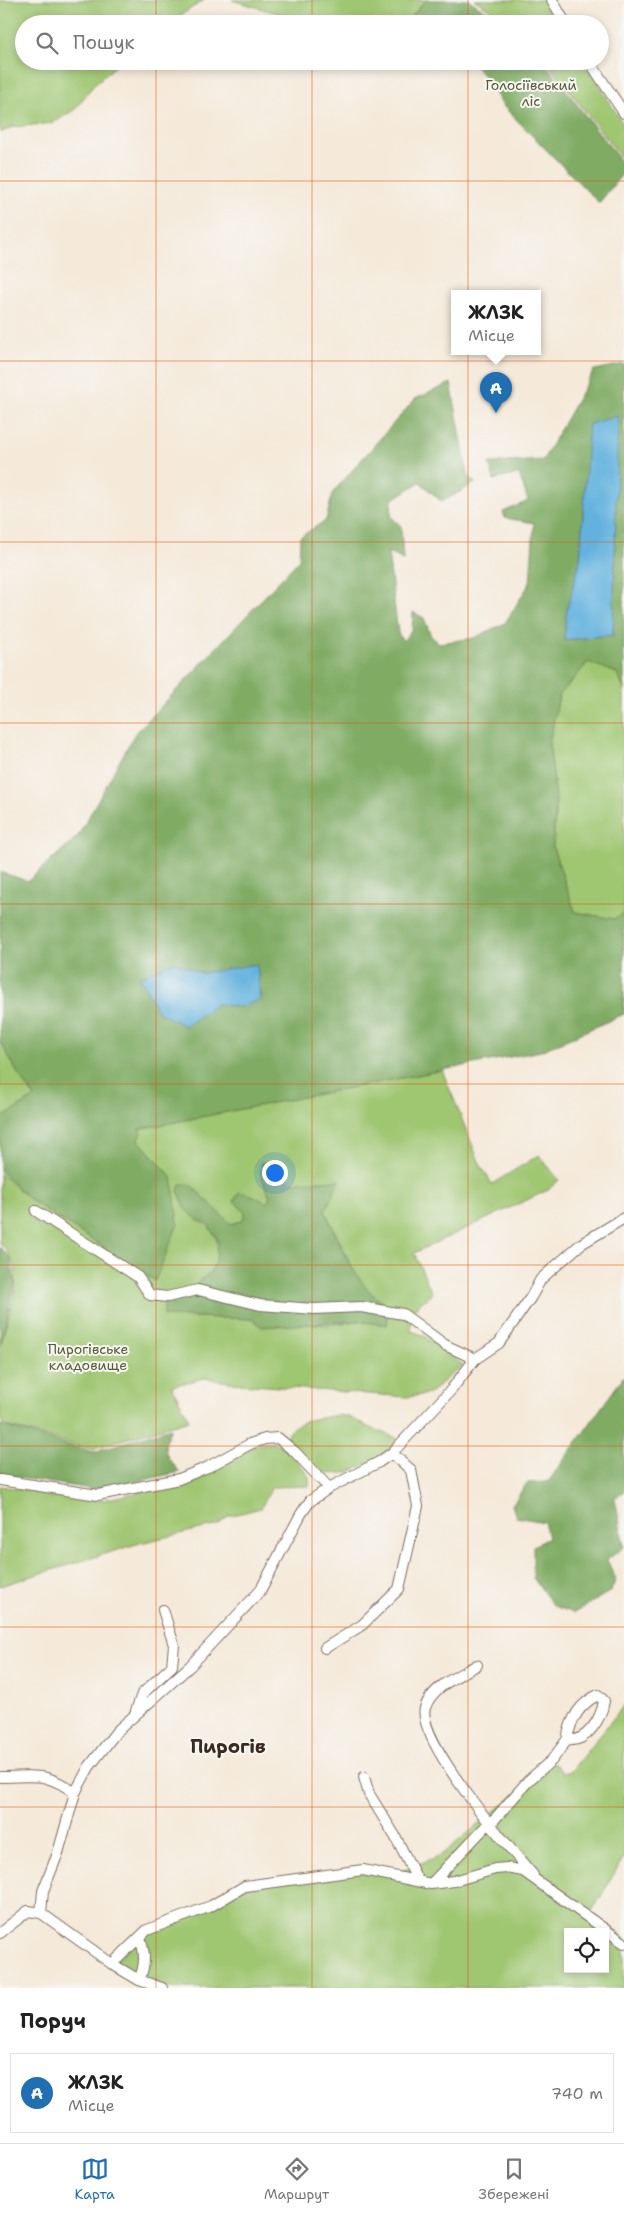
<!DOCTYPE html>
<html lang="uk">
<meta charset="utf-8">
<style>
:root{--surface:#fff;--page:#f6f6f6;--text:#222;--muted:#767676;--line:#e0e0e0;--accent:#1f6fb2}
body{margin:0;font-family:"Shantell Sans",sans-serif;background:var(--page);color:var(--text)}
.controls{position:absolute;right:15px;bottom:15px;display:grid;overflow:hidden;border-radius:0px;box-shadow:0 2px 8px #0003}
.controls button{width:45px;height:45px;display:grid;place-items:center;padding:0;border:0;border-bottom:1px solid var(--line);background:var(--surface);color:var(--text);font:25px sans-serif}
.you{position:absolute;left:274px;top:1172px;width:18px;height:18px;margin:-12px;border:4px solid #fff;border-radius:50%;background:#1a73e8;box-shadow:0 0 0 8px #1a73e833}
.badge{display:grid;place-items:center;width:32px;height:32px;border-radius:50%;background:var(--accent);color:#fff;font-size:16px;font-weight:700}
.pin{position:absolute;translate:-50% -41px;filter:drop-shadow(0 1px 2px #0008)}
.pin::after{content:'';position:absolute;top:26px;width:18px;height:15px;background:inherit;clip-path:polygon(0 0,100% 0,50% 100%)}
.popup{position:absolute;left:451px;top:290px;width:90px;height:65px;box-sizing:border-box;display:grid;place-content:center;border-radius:0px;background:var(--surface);filter:drop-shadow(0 1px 4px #0005);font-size:16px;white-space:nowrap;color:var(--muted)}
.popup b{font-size:19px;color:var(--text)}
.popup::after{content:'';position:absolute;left:50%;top:100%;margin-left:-10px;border:10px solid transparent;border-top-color:var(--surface)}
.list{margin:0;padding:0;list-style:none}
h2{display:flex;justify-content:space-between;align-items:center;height:65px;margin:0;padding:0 20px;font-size:21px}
h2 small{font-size:16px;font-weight:400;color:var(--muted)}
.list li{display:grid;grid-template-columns:32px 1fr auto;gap:15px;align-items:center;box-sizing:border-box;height:80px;margin:0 10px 10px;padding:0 10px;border:1px solid var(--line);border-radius:0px}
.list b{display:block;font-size:19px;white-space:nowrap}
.list p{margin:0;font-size:16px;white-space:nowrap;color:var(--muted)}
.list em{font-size:16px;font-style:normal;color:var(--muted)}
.icon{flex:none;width:28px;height:28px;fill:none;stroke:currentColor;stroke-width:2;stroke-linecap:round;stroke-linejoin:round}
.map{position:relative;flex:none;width:624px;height:1988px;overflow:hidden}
.search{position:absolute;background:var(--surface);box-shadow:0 2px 8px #0003;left:15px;right:15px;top:15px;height:55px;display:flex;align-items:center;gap:12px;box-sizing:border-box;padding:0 18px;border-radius:28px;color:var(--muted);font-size:19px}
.sheet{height:155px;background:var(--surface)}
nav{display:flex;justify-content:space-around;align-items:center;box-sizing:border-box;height:70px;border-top:1px solid var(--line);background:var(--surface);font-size:14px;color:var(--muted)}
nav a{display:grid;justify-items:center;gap:2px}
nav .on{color:var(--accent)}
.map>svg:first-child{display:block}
</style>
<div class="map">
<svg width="624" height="1988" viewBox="0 0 624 1988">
<rect width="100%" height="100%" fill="#f6f6f2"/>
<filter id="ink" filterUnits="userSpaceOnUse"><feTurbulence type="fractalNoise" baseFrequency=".02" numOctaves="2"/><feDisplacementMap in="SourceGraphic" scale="10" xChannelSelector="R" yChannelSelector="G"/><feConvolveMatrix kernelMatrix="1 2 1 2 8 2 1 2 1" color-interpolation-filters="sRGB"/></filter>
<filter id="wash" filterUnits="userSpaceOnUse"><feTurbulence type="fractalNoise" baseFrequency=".0096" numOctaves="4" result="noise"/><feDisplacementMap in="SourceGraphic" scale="20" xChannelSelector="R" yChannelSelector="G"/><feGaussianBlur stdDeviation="1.12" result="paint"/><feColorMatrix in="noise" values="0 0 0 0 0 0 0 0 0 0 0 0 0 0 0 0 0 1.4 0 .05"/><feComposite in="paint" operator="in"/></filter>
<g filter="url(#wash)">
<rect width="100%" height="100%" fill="#f5e9d9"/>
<path fill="#9fc671" stroke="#6d7848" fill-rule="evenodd" d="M0,0H204L167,24H24V61H121L94,85L74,110L53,123L13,127L2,132H0Z
M232,0H426L411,17L427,24H297L287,16Z
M475,0H548L563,24H513Z
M546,61H585L624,126V161Z
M589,661L617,673L624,689V913L614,919L575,912L553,848L556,798L549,743L559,696Z
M0,1041L20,1077L35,1097L0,1119Z
M442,1070L480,1164L492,1184L539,1155L559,1180L548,1190L414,1253L432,1293L412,1311L411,1331L423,1335L463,1365L429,1394L407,1397L241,1384L204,1378L172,1386L189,1420L91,1449L3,1425L0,1417C0,1395 0,1372 0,1351C4,1314 33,1276 0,1243V1173L31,1201L139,1270L172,1177L138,1140L140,1135L138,1129ZM276,1165L325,1211L358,1279L372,1295L388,1307L387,1325L358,1321L325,1325L253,1319L164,1316C179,1300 198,1288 211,1272C225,1254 218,1228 198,1220L200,1195L230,1224L243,1221L252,1195L267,1203L270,1197L261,1175Z
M338,1415L349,1417L370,1428L397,1438L395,1446C373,1459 346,1483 320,1470C310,1465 294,1447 285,1439C293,1418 319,1419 338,1415Z
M275,1443C283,1445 307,1469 309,1478C310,1481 309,1484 309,1486L272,1487L261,1508L229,1516L218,1525L140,1543L0,1586V1486L98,1501L167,1486L259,1444Z
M624,1705V1857L591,1913L624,1938V1988H162L112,1964L147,1930L245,1886L363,1870L425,1882L399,1872L441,1855L554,1763L563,1773L571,1771ZM568,1932H605V1969H568Z"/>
<path fill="#7fab63" stroke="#5d6a40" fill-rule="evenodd" d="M426,0H469L506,24H427L411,17Z
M470,61H543L624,165V172L599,203L503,106L486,78Z
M624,364V689L617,673L588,662L559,696L549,744L556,798L553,848L575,912L614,919L624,913V1014L541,1051L139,1129L141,1133L138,1140L172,1177L178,1224L155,1281L28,1198L0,1171V1119L35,1097L20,1077L0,1041V872L28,881L78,836L134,735L299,560L300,537L326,520L333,492L415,399L451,383L468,475L475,483L442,502L420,482L392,500L391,516L401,526L403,560L388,552L398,633L403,641L412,629L413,612L424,618L431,636L439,643L474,638L505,623L530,583L534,523L505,518L503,512L528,501L519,474L494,480L489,463L543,460L594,370ZM583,511L613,635L564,640L567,609L580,560ZM174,962L202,973L259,989L261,999L240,1007L217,1004L185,1026Z
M261,1162L276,1165L292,1182L340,1180L325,1211C343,1249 353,1282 388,1307L387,1325L358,1321L262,1327L253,1319L164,1316V1302L180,1299L211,1271L216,1261L218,1240L208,1224L198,1220L187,1211L178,1191L180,1184H190L231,1224L242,1221L245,1213L234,1201L239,1192L252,1195L267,1203L270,1197L261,1175Z
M0,1247L10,1258L15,1282L0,1348Z
M624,1376V1492L615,1498L624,1547L607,1560L616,1579L611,1591L574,1613L554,1606L533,1578V1546L548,1538L544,1522L516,1517L512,1505L527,1483L548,1482Z
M0,1425L93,1452L171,1428C161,1451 164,1454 180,1472L98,1490L0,1475Z"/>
<path fill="#64b2de" stroke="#506e7e" d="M618,416L613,635L564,640L567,609L580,560L589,424Z
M174,962L202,973L257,964L260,1000L240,1007L217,1004L185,1026L158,1012L140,977Z"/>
</g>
<g filter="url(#ink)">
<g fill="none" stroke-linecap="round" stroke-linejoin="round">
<defs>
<path id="minor" d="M552,0L566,24
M589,61L624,113
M36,1211L138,1277L150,1295L167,1297L198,1290L260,1305L314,1309L361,1307L403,1314L445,1345L475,1359
M0,1480L98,1495L179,1479L208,1467L250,1444L265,1439L278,1438L295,1452L329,1488
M325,1648L362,1625L399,1589L418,1506L411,1470L392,1453
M477,1665C460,1675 431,1687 425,1708C416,1740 510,1849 533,1875
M136,1711L142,1694L172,1666L174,1645L163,1610
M0,1777C35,1777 46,1771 75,1793
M364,1777L369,1794L395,1836L418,1881
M431,1884L488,1824L493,1821L528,1781L552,1760L567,1740C587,1743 601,1719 604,1701L598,1695C579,1704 570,1721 567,1740
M41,1913L43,1891L58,1853L75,1793L89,1767L117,1731L190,1666L260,1591L301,1514L310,1501L329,1488L379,1462L392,1453L451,1390L475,1359L499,1343L531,1297L541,1279L581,1244L624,1218
M0,1933L28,1911L41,1913L112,1964L147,1930L211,1906L245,1886L363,1870L431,1884L454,1881L495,1869L507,1868L523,1871L624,1943
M112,1964L139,1980L162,1988
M139,1980C146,1964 145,1953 140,1937"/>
</defs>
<use href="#minor" stroke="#7c6d5f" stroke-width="12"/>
<use href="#minor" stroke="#fff" stroke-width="10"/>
</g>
</g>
<path fill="none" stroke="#df570d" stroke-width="1" stroke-opacity="0.55" d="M156,0V24M312,0V24M468,0V24M156,61V1988M312,61V1988M468,61V1988M0,181H624M0,361H624M0,542H624M0,723H624M0,904H624M0,1084H624M0,1265H624M0,1446H624M0,1627H624M0,1807H624"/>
<g text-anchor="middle" stroke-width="4" stroke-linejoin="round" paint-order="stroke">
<g font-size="14" fill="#595937" stroke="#f6f6f2">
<text x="531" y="90">Голосіївський<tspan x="531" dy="16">ліс</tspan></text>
<text x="88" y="1354">Пирогівське<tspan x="88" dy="16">кладовище</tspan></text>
</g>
<g font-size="19" font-weight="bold" fill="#3b2a1e" stroke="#f6f6f2">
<text x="228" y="1753">Пирогів</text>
</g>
</g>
</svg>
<div class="controls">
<button><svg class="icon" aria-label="locate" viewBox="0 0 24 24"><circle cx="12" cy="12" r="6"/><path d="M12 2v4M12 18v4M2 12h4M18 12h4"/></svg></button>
</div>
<div class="you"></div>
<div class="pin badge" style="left:496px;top:413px">A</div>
<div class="popup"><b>ЖЛЗК</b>Місце</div>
<div class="search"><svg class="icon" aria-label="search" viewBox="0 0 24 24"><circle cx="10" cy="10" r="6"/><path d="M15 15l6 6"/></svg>Пошук</div>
</div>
<section class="sheet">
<h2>Поруч<small></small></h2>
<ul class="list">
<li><span class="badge">A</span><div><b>ЖЛЗК</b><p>Місце</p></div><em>740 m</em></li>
</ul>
</section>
<nav>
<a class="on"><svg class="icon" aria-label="map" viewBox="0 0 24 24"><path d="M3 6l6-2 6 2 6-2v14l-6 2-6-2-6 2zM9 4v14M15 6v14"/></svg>Карта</a>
<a><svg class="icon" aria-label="directions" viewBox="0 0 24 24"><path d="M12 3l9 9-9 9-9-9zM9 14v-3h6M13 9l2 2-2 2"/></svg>Маршрут</a>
<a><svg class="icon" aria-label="saved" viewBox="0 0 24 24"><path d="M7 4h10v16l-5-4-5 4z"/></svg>Збережені</a>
</nav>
